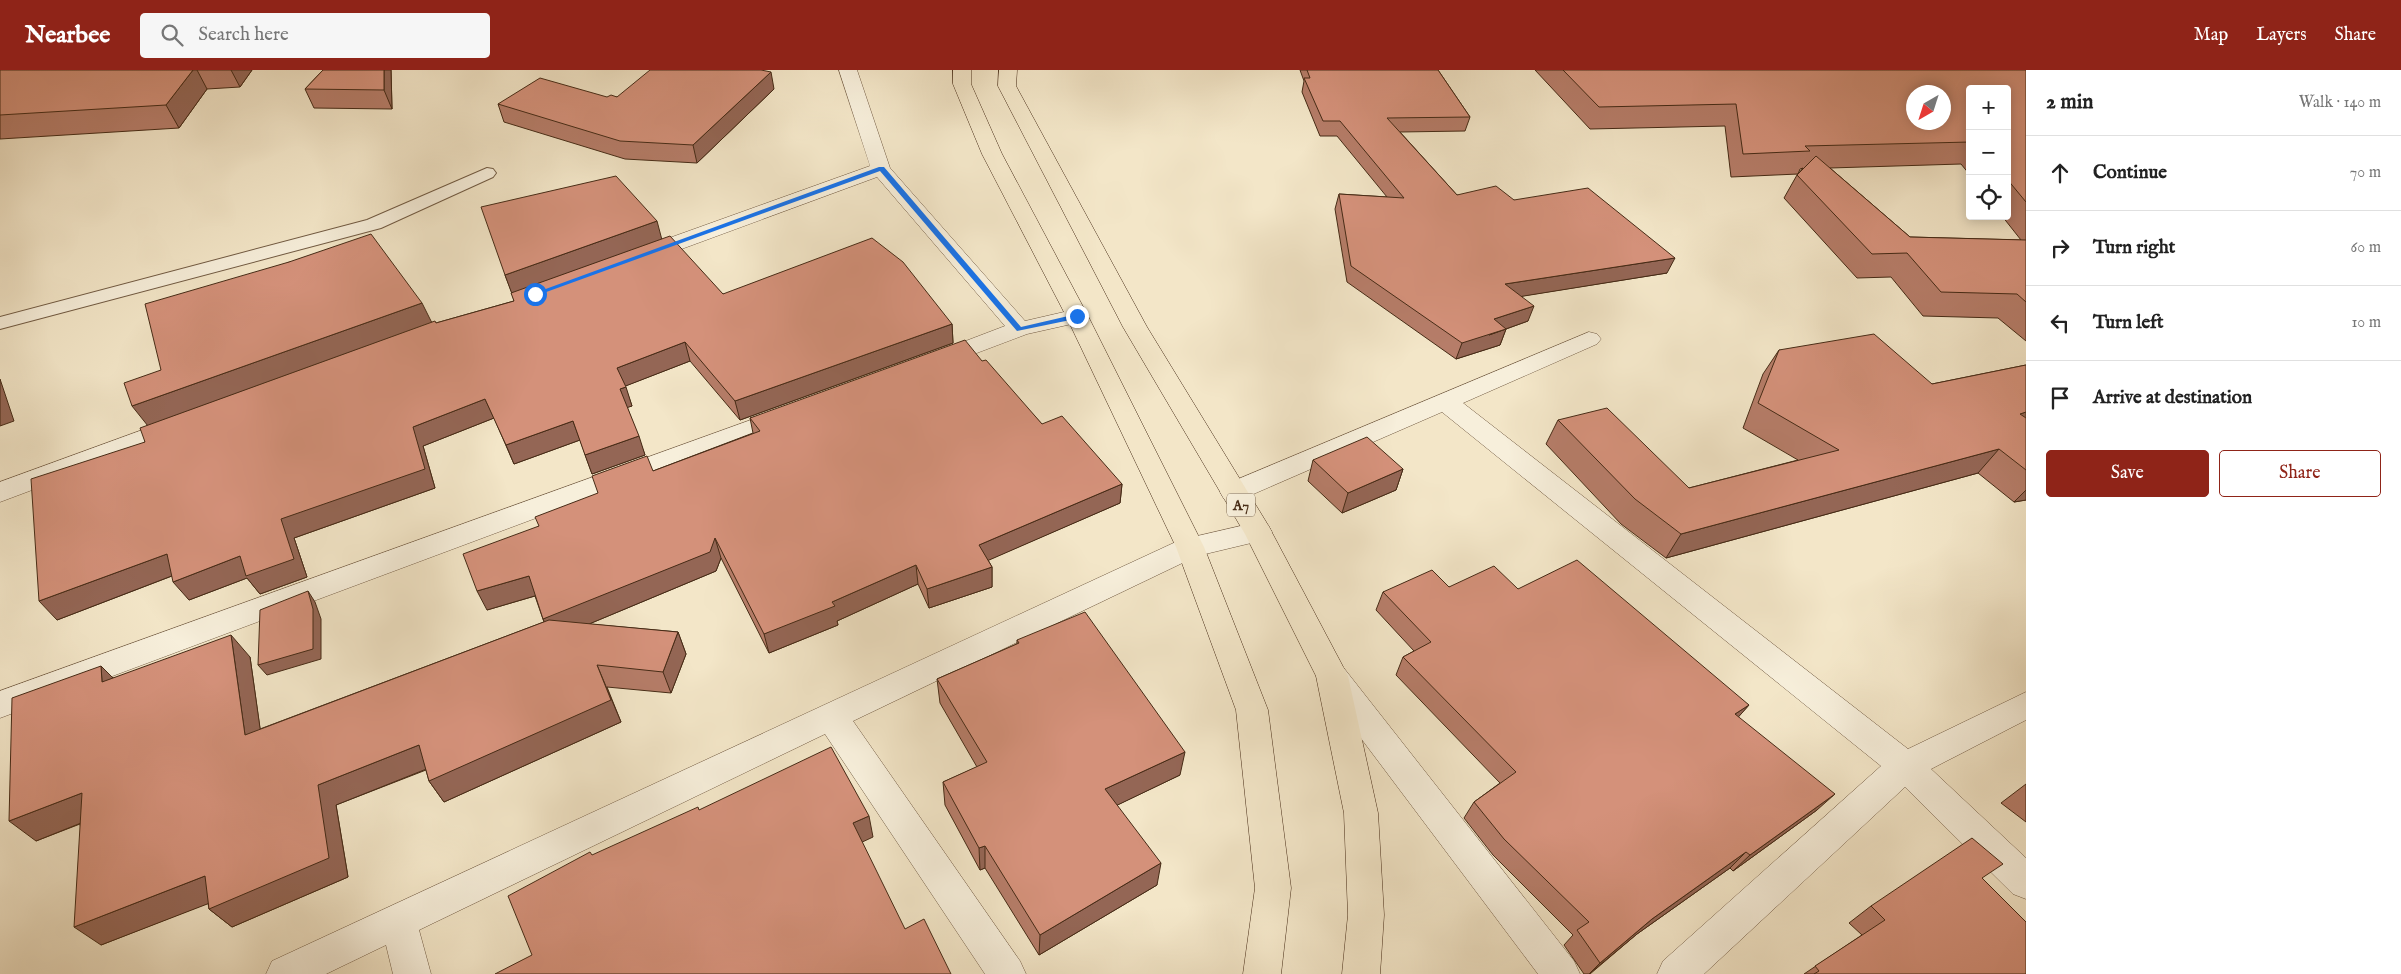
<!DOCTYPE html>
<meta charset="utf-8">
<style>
:root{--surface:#fff;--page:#f6f6f6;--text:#222;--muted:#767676;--line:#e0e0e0;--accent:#8f2418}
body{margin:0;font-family:"IM FELL English",serif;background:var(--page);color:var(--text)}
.controls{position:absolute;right:15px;top:15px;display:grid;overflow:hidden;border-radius:5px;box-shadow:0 2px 12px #0003}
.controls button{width:45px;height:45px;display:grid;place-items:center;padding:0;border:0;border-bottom:1px solid var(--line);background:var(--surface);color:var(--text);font:25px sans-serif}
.compass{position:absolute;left:1906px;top:15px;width:45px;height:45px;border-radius:50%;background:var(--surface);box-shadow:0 2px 12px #0003;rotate:219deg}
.stop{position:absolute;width:15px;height:15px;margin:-11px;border:4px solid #1a73e8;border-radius:50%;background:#fff}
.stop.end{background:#1a73e8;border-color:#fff;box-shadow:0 1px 5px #0008}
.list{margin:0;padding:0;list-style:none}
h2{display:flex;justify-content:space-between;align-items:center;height:65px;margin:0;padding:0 20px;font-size:21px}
h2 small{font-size:16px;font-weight:400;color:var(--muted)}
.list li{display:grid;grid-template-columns:32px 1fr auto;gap:15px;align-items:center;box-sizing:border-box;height:75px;padding:0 20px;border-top:1px solid var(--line)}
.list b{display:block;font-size:19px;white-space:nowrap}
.list em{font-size:16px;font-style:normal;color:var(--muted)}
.actions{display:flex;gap:10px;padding:15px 20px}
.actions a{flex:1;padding:11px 0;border:1px solid var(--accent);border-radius:5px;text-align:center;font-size:18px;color:var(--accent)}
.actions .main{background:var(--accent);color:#fff}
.icon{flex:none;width:28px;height:28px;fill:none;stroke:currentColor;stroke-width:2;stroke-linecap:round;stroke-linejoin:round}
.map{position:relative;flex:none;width:2026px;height:904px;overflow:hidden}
header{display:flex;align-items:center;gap:30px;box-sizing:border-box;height:70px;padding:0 25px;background:var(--accent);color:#fff}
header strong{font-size:24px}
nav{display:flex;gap:28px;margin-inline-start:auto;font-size:18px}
.search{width:350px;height:45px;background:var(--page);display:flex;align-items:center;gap:12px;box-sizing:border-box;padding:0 18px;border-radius:5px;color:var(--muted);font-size:19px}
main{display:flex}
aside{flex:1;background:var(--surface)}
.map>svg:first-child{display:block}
</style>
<header>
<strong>Nearbee</strong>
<div class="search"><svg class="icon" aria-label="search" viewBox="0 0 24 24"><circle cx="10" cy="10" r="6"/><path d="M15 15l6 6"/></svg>Search here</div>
<nav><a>Map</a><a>Layers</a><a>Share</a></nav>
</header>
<main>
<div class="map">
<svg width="2026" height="904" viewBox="0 0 2026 904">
<rect width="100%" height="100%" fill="#f3e6c8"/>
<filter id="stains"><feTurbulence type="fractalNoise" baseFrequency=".004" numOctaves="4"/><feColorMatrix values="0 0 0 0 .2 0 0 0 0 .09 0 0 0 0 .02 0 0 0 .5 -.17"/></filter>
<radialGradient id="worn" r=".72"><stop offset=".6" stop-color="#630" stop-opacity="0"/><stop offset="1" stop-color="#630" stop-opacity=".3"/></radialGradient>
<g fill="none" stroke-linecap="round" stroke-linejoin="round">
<defs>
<path id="lane" d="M487,98L493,99L496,103L493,107L381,158L0,259V247L367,150Z"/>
<path id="street" d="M839,0H857L890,98L1025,251L1077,239L1085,241L1088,246L1085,251L1027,264L945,295L937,298L929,295L925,290L929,285L1005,256L877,107L649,191L641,192L633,191L630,186L633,181L870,96Z
M1589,262L1597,264L1601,269L1597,274L1463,333L1908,679L2026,622V650L1931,699L2026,788V829L2013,824L1905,717L1704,904H1657L1663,891L1881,696L1442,342L1242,429L1233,432L1224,429L1220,422L1224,415Z
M787,337L796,339L800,345L796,351L0,648V621Z
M178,347L187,350L191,356L187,362L0,432V412Z
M1258,452L1268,455L1272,462L1268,469L1197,486L853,651L1020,891L1026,904H985L825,664L419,860L431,904H393L386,875L326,904H266L272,891L1180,470Z
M1332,593L1343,597L1574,891L1580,904H1538L1321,615L1316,606L1321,597Z"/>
<path id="highway" d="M953,0H971V14L1002,84L1088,246L1204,477L1268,640L1291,818L1281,904H1243L1255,818L1236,640L1176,477L1066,246L982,84L953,14Z
M999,0H1017L1016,16L1147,257L1268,455L1348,606L1378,743L1384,845L1380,904H1342L1348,845L1344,743L1316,606L1245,464L1123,257L998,16Z"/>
</defs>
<use href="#lane" stroke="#715a42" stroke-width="2"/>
<use href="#street" stroke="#715a42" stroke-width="1"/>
<use href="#highway" stroke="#462b16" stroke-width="1"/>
<use href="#lane" fill="#f7efdb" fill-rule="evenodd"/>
<use href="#street" fill="#f7efdb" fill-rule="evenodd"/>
<use href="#highway" fill="#f3e6c8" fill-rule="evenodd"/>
</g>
<path fill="#b67d69" stroke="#462b16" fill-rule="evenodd" d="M0,0H252L240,17L207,19L179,58L0,69Z
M323,0H391L392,39L314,38L305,19Z
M1300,0H1438L1470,47L1465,61L1400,62L1457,125L1514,130L1667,203L1522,226L1528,251L1506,259L1500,275L1456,289L1347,212L1335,139L1339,124L1387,127L1337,66H1320L1302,22L1304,11Z
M1535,0H2026V271L1998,248L1923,246L1891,207L1857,208L1784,128L1797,105L1803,98L1800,99L1798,104L1731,107L1725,56L1590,59ZM1970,19H2007V146H2002L2021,170L1910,167L1830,98L1961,94L1970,105Z
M774,19L697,93L625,89L504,52L498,34L617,27Z
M662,169L723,224L952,254L953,273L740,350L690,291L625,316L632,336L627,337L645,385L592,404L580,370L514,394L494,348L423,376L435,418L294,468L307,507L260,524L247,508L189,530L172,506L57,550L145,372L147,355L161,300L289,192L431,252L436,253L514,231L512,223L505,205Z
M1779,280L1932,314L2026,295V430L2014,432L1978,403L1666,488L1621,454L1546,374L1558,350L1689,418L1798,390L1743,358L1763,304Z
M982,291L1042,354L1122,414L1120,433L988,490L992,497V517L929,538L918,514L837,551L838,555L769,583L721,488L716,501L589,554L678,562L686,584L671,623L607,617L621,652L444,732L429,711L426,700L336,735L348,807L232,857L209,839L208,833L101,875L80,754L36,771L113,608L250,587L260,659L544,552L535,526L487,540L539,456L653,401L753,363L750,348Z
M1313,390L1403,399L1396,420L1342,443L1308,411Z
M1449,517L1518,519L1749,635L1738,647L1817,740L1733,801L1730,798L1637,864L1590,904H1584L1564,875L1573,865L1493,785L1464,748L1474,732L1500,713L1396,605L1403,587L1414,581L1376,540L1383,522Z
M1017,570L1180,705L1117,735L1157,815L1039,885L985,798L980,800L945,735L943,712L977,697L940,633L937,609L1017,574Z
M2026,714V752L2001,733Z
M1982,809L2026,904H1804L1862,865L1849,853L1871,836Z"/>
<path fill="#946655" stroke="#462b16" d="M193,0H197L207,19L179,58L166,35Z
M231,0H252L240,17Z
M384,0H391L392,39L384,20Z
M771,2L774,19L697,93L693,75Z
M657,151L662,170L512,224L505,205Z
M1675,188L1667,203L1499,230L1505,214Z
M422,233L432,253L148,356L132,336Z
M1534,236L1528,251L1489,265L1506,259L1500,275L1456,289L1462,273L1494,249Z
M952,254L953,273L740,350L735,331Z
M685,272L690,291L623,317L617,298Z
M0,309L14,351L0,356Z
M626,317L632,336L626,338L620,319Z
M485,329L494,348L423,376L435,418L294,468L307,507L260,524L247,508L189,530L173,512L240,486L281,449L413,357Z
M2026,342V362L2020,344Z
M573,351L580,370L514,394L506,375Z
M639,366L645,385L592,404L585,385Z
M1999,379L1978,403L1666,488L1681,464Z
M1403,399L1396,420L1342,443L1348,423Z
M1122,414L1120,433L980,494L979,475Z
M2026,420V430L2014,432Z
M715,468L721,488L716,501L553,569L543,549Z
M167,484L182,502L57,550L39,531Z
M916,495L918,514L837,551L838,555L769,583L764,564L832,532Z
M992,497V517L929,538L927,519Z
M529,506L538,525L487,540L477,521Z
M308,521L315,532L321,549V589L267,605L258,595Z
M678,562L686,584L671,623L663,602Z
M231,565L250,587L264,686L245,665Z
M597,595L621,652L444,732L429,711Z
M101,596L123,618L102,612Z
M1749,635L1734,652L1735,644Z
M419,675L434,696L336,735L348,807L232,857L209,839L318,715Z
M1185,682L1180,705L1103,742L1105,719Z
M82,723L106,743L36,771L9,751Z
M1835,724L1817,740L1733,801L1750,785Z
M869,746L873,767L858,774L853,753Z
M985,776V798L980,800L979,778Z
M1746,782L1730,798L1637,864L1589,904L1600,893L1652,849Z
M1161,793L1157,815L1039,885L1040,865Z
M205,806L228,826L101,875L74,857Z"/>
<path fill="#d4917a" stroke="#462b16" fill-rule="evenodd" d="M0,0H193L166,35L0,45Z
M323,0H384V20L305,19Z
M650,0H761L771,2L693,75L620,71L498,34L540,8L607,27L611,25L617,27Z
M1307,0H1438L1470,47L1387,48L1457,125L1496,116L1514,130L1588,118L1675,188L1505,214L1534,236L1494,249L1506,259L1462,273L1351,196L1339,124L1404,128L1340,51H1323L1304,8H1310Z
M1563,0H2026V132L2007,109V19H1970V72L1805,76L1810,81L1743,84L1736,34L1599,37ZM1914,22H1944V52H1914Z
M1816,86L1910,167L2026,170V232L2017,224L1941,222L1907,183L1872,184L1797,105Z
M616,106L657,151L505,205L481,137Z
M371,164L422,233L132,336L124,313L161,300L145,234L289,192Z
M670,166L723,224L872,168L903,192L952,254L735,331L685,272L617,298L626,317L620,319L639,366L585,385L573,351L506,375L485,329L413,357L425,399L281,449L294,489L246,506L240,486L173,512L167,484L39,531L31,409L145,372L140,358L435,251L436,253L514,231L511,223Z
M1874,264L1932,314L2026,295V342L2020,344L2026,348V400L1999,379L1681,464L1635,429L1558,350L1607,338L1689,418L1839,380L1758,333L1779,280Z
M965,270L982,291L986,290L1042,354L1062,346L1122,414L979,475L992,497L927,519L916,495L832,532L835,536L764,564L715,468L710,482L543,549L529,506L477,521L463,484L539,456L535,447L598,423L592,406L647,386L653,401L760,361L750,348Z
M1367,367L1403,399L1348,423L1313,390Z
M1577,490L1749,635L1735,644L1835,724L1750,785L1746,782L1652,849L1600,893L1577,860L1589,852L1504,769L1474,732L1516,702L1403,587L1431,572L1383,522L1432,500L1449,517L1494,496L1518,519Z
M308,521L313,539V579L258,595L260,540Z
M1085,542L1185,682L1105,719L1161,793L1040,865L985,776L979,778L943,712L987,692L937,609L1019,573L1017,570Z
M549,550L678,562L663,602L597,595L611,630L429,711L419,675L318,715L329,788L209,839L205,806L74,857L82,723L9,751L12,628L101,596L102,612L231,565L245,665Z
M831,677L869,746L853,753L905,859L924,849L951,904H495L532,885L508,826L590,782L592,785L698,737L699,740Z
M1972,768L2003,794L1982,808L2026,852V904H1814L1819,901L1815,896L1885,850L1871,836Z"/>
<path fill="#1a73e8" d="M879,97H884L1021,257L1077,244L1080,248L1017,261L880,101L538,225L532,224Z"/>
<g text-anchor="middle" stroke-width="4" stroke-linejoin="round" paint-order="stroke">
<rect fill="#f7efdb" stroke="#7b6651" stroke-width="1" x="1227" y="423.5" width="28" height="23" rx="4"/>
<g font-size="14" font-weight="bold" fill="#462b16">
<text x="1241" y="440">A7</text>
</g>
</g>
<rect width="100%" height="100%" filter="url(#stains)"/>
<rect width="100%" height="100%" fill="url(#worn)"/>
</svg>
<div class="controls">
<button>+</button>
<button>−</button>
<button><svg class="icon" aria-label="locate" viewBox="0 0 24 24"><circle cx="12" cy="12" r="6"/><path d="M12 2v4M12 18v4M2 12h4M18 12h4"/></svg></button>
</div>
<svg class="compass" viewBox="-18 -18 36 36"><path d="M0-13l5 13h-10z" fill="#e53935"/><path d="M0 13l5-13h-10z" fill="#767676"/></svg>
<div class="stop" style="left:535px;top:224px"></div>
<div class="stop end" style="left:1077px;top:246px"></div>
</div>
<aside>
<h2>2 min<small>Walk · 140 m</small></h2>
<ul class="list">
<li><svg class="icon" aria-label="ahead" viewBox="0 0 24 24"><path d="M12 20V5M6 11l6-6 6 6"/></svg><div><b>Continue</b></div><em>70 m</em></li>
<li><svg class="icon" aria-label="right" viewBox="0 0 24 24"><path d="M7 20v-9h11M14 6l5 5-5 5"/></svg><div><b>Turn right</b></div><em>60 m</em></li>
<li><svg class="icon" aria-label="left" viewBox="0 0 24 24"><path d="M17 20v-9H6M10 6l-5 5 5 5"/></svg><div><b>Turn left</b></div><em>10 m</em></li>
<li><svg class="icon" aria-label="arrive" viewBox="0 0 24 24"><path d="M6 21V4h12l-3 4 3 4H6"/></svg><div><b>Arrive at destination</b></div></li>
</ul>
<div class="actions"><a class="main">Save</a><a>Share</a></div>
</aside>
</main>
